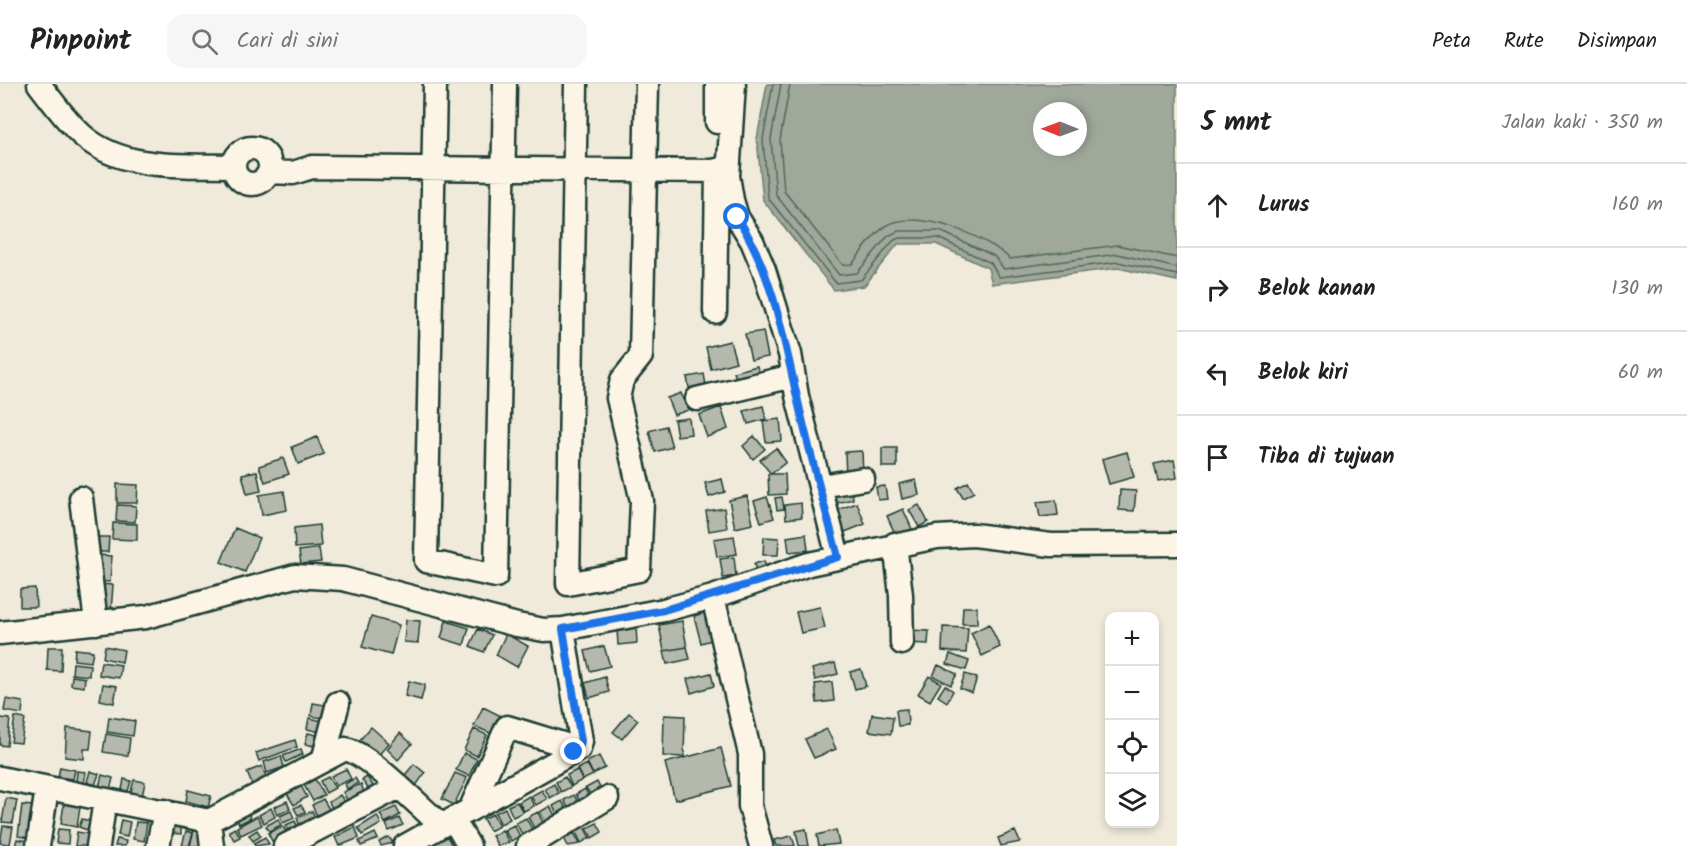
<!DOCTYPE html>
<html lang="id">
<meta charset="utf-8">
<style>
:root{--surface:#fff;--page:#f6f6f6;--text:#222;--muted:#767676;--line:#e0e0e0}
body{margin:0;font-family:Kalam,sans-serif;background:var(--page);color:var(--text)}
.controls{position:absolute;right:18px;bottom:18px;display:grid;overflow:hidden;border-radius:12px;box-shadow:0 3px 9px #0003}
.controls button{width:54px;height:54px;display:grid;place-items:center;padding:0;border:0;border-bottom:2px solid var(--line);background:var(--surface);color:var(--text);font:30px sans-serif}
.compass{position:absolute;left:1033px;top:18px;width:54px;height:54px;border-radius:50%;background:var(--surface);box-shadow:0 3px 9px #0003;rotate:271deg}
.stop{position:absolute;width:18px;height:18px;margin:-14px;border:4px solid #1a73e8;border-radius:50%;background:#fff}
.stop.end{background:#1a73e8;border-color:#fff;box-shadow:0 2px 6px #0008}
.list{margin:0;padding:0;list-style:none}
h2{display:flex;justify-content:space-between;align-items:center;height:78px;margin:0;padding:0 24px;font-size:26px}
h2 small{font-size:20px;font-weight:400;color:var(--muted)}
.list li{display:grid;grid-template-columns:39px 1fr auto;gap:18px;align-items:center;box-sizing:border-box;height:84px;padding:0 24px;border-top:2px solid var(--line)}
.list b{display:block;font-size:22px;white-space:nowrap}
.list em{font-size:20px;font-style:normal;color:var(--muted)}
.icon{flex:none;width:33px;height:33px;fill:none;stroke:currentColor;stroke-width:2;stroke-linecap:round;stroke-linejoin:round}
.map{position:relative;flex:none;width:1177px;height:762px;overflow:hidden}
header{display:flex;align-items:center;gap:36px;box-sizing:border-box;height:84px;padding:0 30px;background:var(--surface);border-bottom:2px solid var(--line)}
header strong{font-size:28px}
nav{display:flex;gap:33px;margin-inline-start:auto;font-size:21px}
.search{width:420px;height:54px;background:var(--page);display:flex;align-items:center;gap:15px;box-sizing:border-box;padding:0 21px;border-radius:18px;color:var(--muted);font-size:22px}
main{display:flex}
aside{flex:1;background:var(--surface)}
.map>svg:first-child{display:block}
</style>
<header>
<strong>Pinpoint</strong>
<div class="search"><svg class="icon" aria-label="search" viewBox="0 0 24 24"><circle cx="10" cy="10" r="6"/><path d="M15 15l6 6"/></svg>Cari di sini</div>
<nav><a>Peta</a><a>Rute</a><a>Disimpan</a></nav>
</header>
<main>
<div class="map">
<svg width="1177" height="762" viewBox="0 0 1177 762">
<rect width="100%" height="100%" fill="#efeada"/>
<filter id="ink" filterUnits="userSpaceOnUse"><feTurbulence type="fractalNoise" baseFrequency=".0167" numOctaves="2"/><feDisplacementMap in="SourceGraphic" scale="12" xChannelSelector="R" yChannelSelector="G"/><feConvolveMatrix kernelMatrix="1 2 1 2 8 2 1 2 1" color-interpolation-filters="sRGB"/></filter>
<g filter="url(#ink)">
<path fill="#9fa89a" stroke="#6c7d71" stroke-width="1.5" fill-rule="evenodd" d="M767,0H1177V197L1118,184L992,200L988,184L936,160H898L864,202L834,206L763,116L757,55ZM1042,27H1078V63H1042Z"/>
<g fill="none" stroke-linecap="round" stroke-linejoin="round">
<path stroke="#52685d" stroke-width="1.5" d="M773,0L763,55L768,114L836,199L861,196L893,157L899,154H938L991,179L999,193L1118,178L1177,191
M781,0L771,55L776,111L839,191L857,189L888,152L899,147H940L994,172L1004,185L1118,170L1177,184
M790,0L780,56L784,107L843,181L852,180C862,168 873,150 886,142C916,123 988,153 1010,175L1118,161L1177,174"/>
</g>
<path fill="#b5b9ad" stroke="#1f3d34" stroke-width="1.5" d="M763,247L768,273L751,276L745,250Z
M730,257L736,278L711,285L706,263Z
M757,282L761,297L739,304L734,288Z
M704,290L706,301L689,304L687,293Z
M681,309L688,326L674,331L667,314Z
M763,322L766,335L748,340L744,327Z
M721,323L728,345L707,353L699,331Z
M689,334L691,350L677,352L674,336Z
M780,335L782,357L766,358L763,337Z
M666,342L672,363L655,368L649,347Z
M754,352L765,365L753,375L743,362Z
M317,353L324,370L298,380L292,363Z
M776,364L786,378L771,390L760,376Z
M882,364H897V383H882Z
M862,367L863,392H846L845,368Z
M1127,368L1134,393L1109,400L1102,375Z
M283,374L289,390L265,398L259,382Z
M1174,376L1177,394L1158,397L1154,380Z
M257,387L261,407L247,410L242,390Z
M768,390H785L786,410L769,411Z
M722,395L725,408L709,413L705,399Z
M916,396L919,411L902,415L899,400Z
M968,398L974,408L963,414L957,404Z
M117,400L138,401L137,419H117Z
M885,402L887,415L878,416L876,403Z
M1120,406L1136,407L1134,427L1119,426Z
M284,407L287,426L262,431L259,411Z
M852,407L853,415L833,420L831,412Z
M747,412L753,440L735,444L729,416Z
M767,413L774,434L761,438L754,417Z
M782,413L784,425L777,426L775,414Z
M1056,416L1058,431L1040,433L1037,418Z
M801,419L802,433L786,435L785,421Z
M857,419L865,440L845,448L837,426Z
M117,421L136,422L135,438L116,437Z
M919,421L928,438L919,443L909,426Z
M724,424L727,444L709,447L706,427Z
M903,425L912,445L896,452L887,432Z
M113,439L137,440V456L112,455Z
M319,441L321,462L295,464L294,444Z
M235,444L259,454L245,488L221,478Z
M806,450L808,466L789,468L787,453Z
M734,452L737,470L717,473L714,455Z
M95,453H109L108,468H95Z
M764,453L779,454L778,471H763Z
M319,464L321,478L301,480L299,467Z
M97,471L112,472L110,498L96,497Z
M734,473L736,492L723,494L720,475Z
M764,477L767,487L758,491L754,480Z
M98,500L113,501L111,528H96Z
M35,504L36,523H20V505Z
M820,523L825,544L801,549L796,528Z
M963,523H977V540H962Z
M707,528L715,555L701,559L694,532Z
M371,533L399,541L391,571L362,563Z
M406,536L420,537L418,559L404,558Z
M446,537L469,544L464,561L441,554Z
M682,537L687,563L664,567L659,541Z
M989,540L1000,563L982,572L971,549Z
M636,543L637,559L618,561L617,545Z
M943,543L968,544L966,569L942,567Z
M478,545L492,551L484,568L470,562Z
M907,546L929,547L928,560L906,559Z
M506,550L528,562L517,583L496,571Z
M105,562L124,566L122,578L103,574Z
M604,562L610,582L590,587L585,567Z
M48,563H62L61,587L47,586Z
M687,563L690,575L667,580L664,567Z
M75,565L93,567L91,578L74,576Z
M950,570L969,577L966,586L947,580Z
M101,578L121,581L119,594L99,591Z
M73,579L90,581L89,592L72,590Z
M835,579L838,590L815,596L812,585Z
M938,581L957,590L951,601L933,592Z
M861,585L866,602L855,605L850,588Z
M711,589L714,602L691,609L687,595Z
M965,590L977,594L972,609L960,604Z
M72,592L85,594L84,603L71,601Z
M929,592L941,599L930,617L918,610Z
M605,593L609,608L589,614L585,599Z
M409,597L425,601L421,616L405,612Z
M832,598L834,617L817,619L815,600Z
M103,600L117,602L114,619L100,616Z
M945,601L953,607L947,618L938,612Z
M6,615L23,618L22,630L4,627Z
M313,619L325,621L323,634L311,632Z
M483,623L505,634L497,652L474,642Z
M907,625L908,641L898,642L896,626Z
M629,629L638,636L622,655L613,648Z
M872,630L893,633L891,650L869,647Z
M664,631L685,632L684,673L663,672Z
M15,633L25,635L21,659L11,658Z
M109,633L135,637L133,652L107,648Z
M0,634L10,635L7,662L0,661Z
M309,634L323,637L321,648L307,645Z
M371,643L389,659L376,674L358,658Z
M67,644L92,647L90,665H84V675L65,673Z
M474,645L487,651L477,672L464,666Z
M827,645L836,665L814,674L805,655Z
M308,649L317,651L314,662L305,660Z
M400,649L412,660L398,676L387,665Z
M106,650L130,654L128,672L103,668Z
M295,656L297,663L259,677L256,669Z
M721,664L731,702L675,716L665,679Z
M301,665L303,670L286,678L283,672Z
M464,669L477,675L469,692L456,686Z
M281,672L284,683L267,689L264,678Z
M599,672L605,684L593,690L587,678Z
M414,680L425,689L413,706L401,696Z
M587,680L593,691L583,696L577,685Z
M262,682L267,696L252,701L247,688Z
M60,683L75,686L73,695L58,693Z
M346,685L351,695L336,702L331,692Z
M577,686L582,696L572,702L567,691Z
M77,687L86,688L84,699L76,698Z
M90,687L99,690L95,701L87,698Z
M455,689L467,694L454,721L442,715Z
M102,691L113,694L110,706L99,703Z
M328,693L335,704L326,709L320,697Z
M367,693L374,703L369,706L362,696Z
M565,693L571,703L561,708L556,698Z
M355,694L358,699L347,705L345,700Z
M124,695L131,697L128,707L122,706Z
M315,695L324,711L313,717L304,701Z
M134,696L145,698L142,713L130,711Z
M597,698L602,708L592,713L586,704Z
M361,700L364,708L347,716L343,708Z
M554,700L559,709L550,714L545,705Z
M301,702L307,713L294,721L287,710Z
M585,705L590,715L581,720L576,710Z
M188,706L211,712L208,723L186,717Z
M542,706L547,715L536,721L531,712Z
M340,711L344,717L332,724L329,718Z
M574,711L579,720L569,726L564,716Z
M529,712L534,722L524,727L519,718Z
M6,714L17,716L13,739L2,738Z
M323,715L329,725L317,732L312,721Z
M287,717L290,725L277,731L274,723Z
M562,717L567,727L558,732L553,722Z
M517,718L523,728L513,733L508,722Z
M64,720L80,723L77,743L61,740Z
M22,721L33,722L29,754L18,752Z
M301,721L305,728L298,731L294,724Z
M550,722L556,734L546,739L540,728Z
M396,723L400,731L385,739L380,730Z
M271,724L275,733L264,739L259,731Z
M505,724L510,735L501,740L495,729Z
M291,727L294,734L283,739L280,732Z
M312,727L316,735L300,743L297,734Z
M538,728L543,739L534,744L528,733Z
M248,729L251,734L239,740L237,734Z
M493,730L499,742L490,747L483,735Z
M257,732L262,741L241,751L237,743Z
M377,732L381,740L362,751L358,744Z
M399,734L403,741L389,747L386,740Z
M526,734L532,745L522,750L516,739Z
M82,735L90,737L87,746L79,743Z
M278,735L281,741L269,747L266,742Z
M121,736L130,738L127,753L118,751Z
M295,737L299,746L290,750L286,741Z
M136,738L147,739L144,757L133,755Z
M597,739L602,748L592,754L587,744Z
M514,741L520,752L511,757L504,746Z
M583,741L590,754L581,759L575,746Z
M3,742L13,743L10,760L0,759Z
M173,742L181,743V750L172,749Z
M283,742L287,750L272,757L268,749Z
M355,743L359,754L339,762L335,753Z
M235,744L240,753L234,756L229,747Z
M58,745L69,746L68,760L56,759Z
M806,745L809,762H799L796,747Z
M194,746L206,750L203,762H190Z
M257,746L261,752L253,757L249,751Z
M502,746L509,758L498,762L492,752Z
M836,746L839,760L819,762L817,751Z
M186,747L193,749L189,762H182Z
M1015,747L1020,758L1001,762L998,754Z
M77,748L89,750L87,762H75Z
M375,749L378,755L361,762L359,757Z
M574,749L580,760L568,762L564,754Z
M446,750L452,762H435L432,757Z
M792,752L795,762H776L774,756Z
M265,753L269,760L255,762L254,759Z
M389,753L393,759L381,762L379,758Z
M17,755L29,757L28,762H15Z
M117,755L126,757L125,762H115Z"/>
<g fill="none" stroke-linecap="round" stroke-linejoin="round">
<defs>
<path id="minor" d="M39,0C53,18 66,37 83,52C124,87 184,81 233,82
M435,0L426,477L496,492L505,0
M576,0L568,500L639,486L642,417L618,314L622,296L641,272L647,0
M734,0L728,92L732,116L737,133L752,157L764,186L790,270L797,312L838,473
M717,38V0
M234 82a18 18 0 1 1 36 0a18 18 0 1 1-36 0Z
M269,88L293,89L312,83L717,87
M715,228L717,86
M697,315L793,292
M821,402L863,395
M81,414L96,539
M895,460L901,511L902,559
M713,513L750,670V722L761,762
M0,549L146,533L295,492L343,495L517,541L544,546L563,545L664,526L713,513L809,480L937,453L974,451L1051,461L1177,460
M324,673L338,619
M0,694L209,737L345,665C367,668 422,725 441,741
M470,726L507,643L579,665
M453,735L469,762
M209,737L212,762
M38,762L47,705
M98,762L105,716
M158,762L165,727
M285,762L399,703
M405,762L579,665L581,657L563,545
M528,762L607,714"/>
</defs>
<use href="#minor" stroke="#1f3d34" stroke-width="27"/>
<use href="#minor" stroke="#fcf5e5" stroke-width="22"/>
</g>
</g>
<g fill="none" stroke-linecap="round" stroke-linejoin="round" filter="url(#ink)">
<path stroke="#1a73e8" stroke-width="8" d="M574,668L579,665L581,657L563,545L664,526L838,473C824,420 809,367 797,313C783,251 772,187 737,133"/>
</g>
</svg>
<div class="controls">
<button>+</button>
<button>−</button>
<button><svg class="icon" aria-label="locate" viewBox="0 0 24 24"><circle cx="12" cy="12" r="6"/><path d="M12 2v4M12 18v4M2 12h4M18 12h4"/></svg></button>
<button><svg class="icon" aria-label="layers" viewBox="0 0 24 24"><path d="M12 4l9 5-9 5-9-5zM3 14l9 5 9-5"/></svg></button>
</div>
<svg class="compass" viewBox="-18 -18 36 36"><path d="M0-13l5 13h-10z" fill="#e53935"/><path d="M0 13l5-13h-10z" fill="#767676"/></svg>
<div class="stop" style="left:737px;top:133px"></div>
<div class="stop end" style="left:574px;top:668px"></div>
</div>
<aside>
<h2>5 mnt<small>Jalan kaki · 350 m</small></h2>
<ul class="list">
<li><svg class="icon" aria-label="ahead" viewBox="0 0 24 24"><path d="M12 20V5M6 11l6-6 6 6"/></svg><div><b>Lurus</b></div><em>160 m</em></li>
<li><svg class="icon" aria-label="right" viewBox="0 0 24 24"><path d="M7 20v-9h11M14 6l5 5-5 5"/></svg><div><b>Belok kanan</b></div><em>130 m</em></li>
<li><svg class="icon" aria-label="left" viewBox="0 0 24 24"><path d="M17 20v-9H6M10 6l-5 5 5 5"/></svg><div><b>Belok kiri</b></div><em>60 m</em></li>
<li><svg class="icon" aria-label="arrive" viewBox="0 0 24 24"><path d="M6 21V4h12l-3 4 3 4H6"/></svg><div><b>Tiba di tujuan</b></div></li>
</ul>
</aside>
</main>
